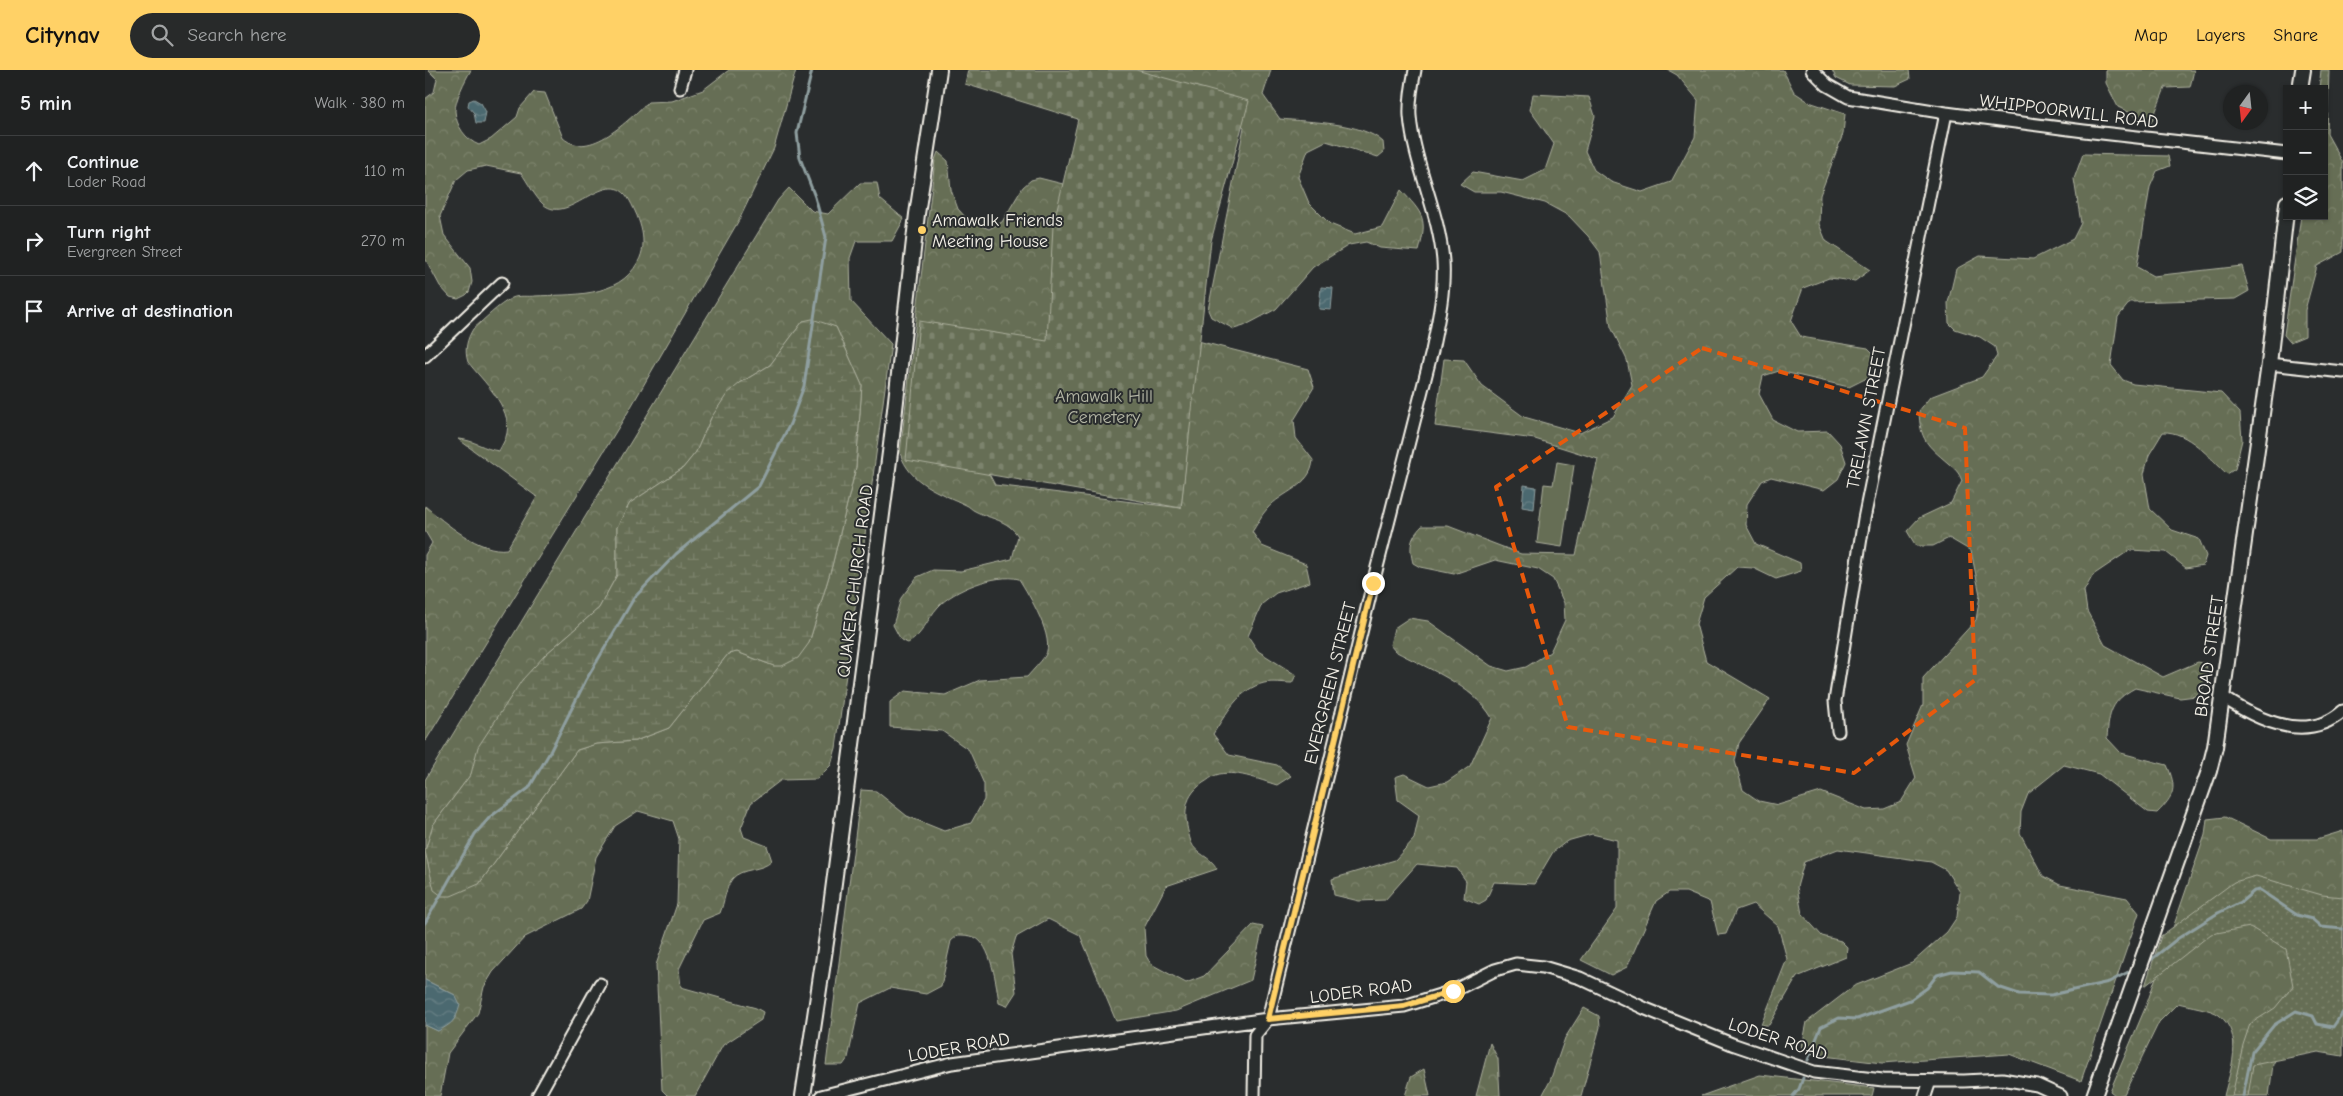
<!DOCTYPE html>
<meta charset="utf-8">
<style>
:root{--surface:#202222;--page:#282a2a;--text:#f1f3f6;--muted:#a2a4a5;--line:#3d3f40;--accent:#ffd166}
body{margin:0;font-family:"Comic Neue",sans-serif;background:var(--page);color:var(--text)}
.controls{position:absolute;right:15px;top:15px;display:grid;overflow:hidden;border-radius:0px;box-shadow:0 1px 4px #0004}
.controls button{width:45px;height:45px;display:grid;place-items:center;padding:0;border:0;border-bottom:1px solid var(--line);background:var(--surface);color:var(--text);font:25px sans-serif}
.compass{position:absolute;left:1798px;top:15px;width:45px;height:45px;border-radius:50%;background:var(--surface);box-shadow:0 1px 4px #0004;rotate:195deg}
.stop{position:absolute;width:15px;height:15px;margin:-11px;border:4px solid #ffd166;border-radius:50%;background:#fff}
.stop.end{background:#ffd166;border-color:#fff;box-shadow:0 1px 5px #0008}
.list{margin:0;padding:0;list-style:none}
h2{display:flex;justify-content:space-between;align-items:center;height:65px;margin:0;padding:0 20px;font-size:21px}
h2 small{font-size:16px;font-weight:400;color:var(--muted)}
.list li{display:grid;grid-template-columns:32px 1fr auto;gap:15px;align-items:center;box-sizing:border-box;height:70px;padding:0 20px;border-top:1px solid var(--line)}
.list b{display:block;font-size:19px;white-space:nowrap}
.list p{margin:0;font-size:16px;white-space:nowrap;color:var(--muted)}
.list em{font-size:16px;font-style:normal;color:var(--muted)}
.icon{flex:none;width:28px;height:28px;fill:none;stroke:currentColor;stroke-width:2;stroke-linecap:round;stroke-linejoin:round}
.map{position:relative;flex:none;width:1918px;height:1026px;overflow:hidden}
header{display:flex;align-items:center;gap:30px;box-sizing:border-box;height:70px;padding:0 25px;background:var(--accent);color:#111}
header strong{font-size:24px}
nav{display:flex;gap:28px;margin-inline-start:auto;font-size:18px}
.search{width:350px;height:45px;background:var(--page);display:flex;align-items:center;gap:12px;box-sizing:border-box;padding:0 18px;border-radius:28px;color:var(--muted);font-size:19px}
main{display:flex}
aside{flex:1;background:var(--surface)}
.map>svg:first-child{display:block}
</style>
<header>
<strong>Citynav</strong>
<div class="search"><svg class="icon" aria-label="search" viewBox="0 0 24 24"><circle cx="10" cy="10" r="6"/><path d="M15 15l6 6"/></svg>Search here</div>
<nav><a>Map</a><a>Layers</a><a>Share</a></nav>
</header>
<main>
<aside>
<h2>5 min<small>Walk · 380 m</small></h2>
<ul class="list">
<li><svg class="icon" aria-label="ahead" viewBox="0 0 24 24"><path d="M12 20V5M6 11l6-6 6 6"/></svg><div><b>Continue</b><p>Loder Road</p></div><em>110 m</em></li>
<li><svg class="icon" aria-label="right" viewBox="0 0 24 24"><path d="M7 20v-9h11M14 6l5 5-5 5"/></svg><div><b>Turn right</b><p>Evergreen Street</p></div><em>270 m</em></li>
<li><svg class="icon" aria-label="arrive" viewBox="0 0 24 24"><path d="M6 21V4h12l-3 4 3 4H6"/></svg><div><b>Arrive at destination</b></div></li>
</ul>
</aside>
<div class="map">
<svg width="1918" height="1026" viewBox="0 0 1918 1026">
<defs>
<pattern id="forest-crowns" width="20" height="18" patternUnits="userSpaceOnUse" patternTransform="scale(1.25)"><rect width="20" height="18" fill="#666e54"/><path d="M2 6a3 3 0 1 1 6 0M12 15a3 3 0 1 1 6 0" fill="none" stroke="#7c836d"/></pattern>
<pattern id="wetland-marsh" width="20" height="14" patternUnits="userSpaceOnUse" patternTransform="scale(1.25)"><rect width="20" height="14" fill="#666e54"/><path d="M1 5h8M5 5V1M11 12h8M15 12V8" fill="none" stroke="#7c836d"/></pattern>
<pattern id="cemetery-stones" width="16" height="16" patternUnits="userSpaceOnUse" patternTransform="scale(1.25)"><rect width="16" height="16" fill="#666e54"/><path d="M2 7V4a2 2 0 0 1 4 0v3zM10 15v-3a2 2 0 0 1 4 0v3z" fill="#7c836d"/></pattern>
<pattern id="park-dots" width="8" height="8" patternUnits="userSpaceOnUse" patternTransform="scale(1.25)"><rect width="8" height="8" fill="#666e54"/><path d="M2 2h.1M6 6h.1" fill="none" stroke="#7c836d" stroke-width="1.8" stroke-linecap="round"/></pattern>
<pattern id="water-waves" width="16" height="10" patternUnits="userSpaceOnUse" patternTransform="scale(1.25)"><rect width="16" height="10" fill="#4c6970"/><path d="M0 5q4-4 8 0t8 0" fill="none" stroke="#667f84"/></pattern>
</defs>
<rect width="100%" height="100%" fill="#2a2d2e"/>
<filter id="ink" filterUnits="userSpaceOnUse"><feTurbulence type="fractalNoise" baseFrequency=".02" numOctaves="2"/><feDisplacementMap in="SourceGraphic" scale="10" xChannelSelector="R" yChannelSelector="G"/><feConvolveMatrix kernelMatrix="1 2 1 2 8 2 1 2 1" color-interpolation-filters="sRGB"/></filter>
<g filter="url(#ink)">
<path fill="#666e54" stroke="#adb09e" d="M1132,392L1149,395L1137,477L1112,473L1119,414L1128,415Z"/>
<path fill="url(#forest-crowns)" stroke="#adb09e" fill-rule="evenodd" d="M3,0H46C40,10 30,30 30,41C31,56 41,70 54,75L66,69L92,47L95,38L109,22L120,23L138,68C165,91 204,49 223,32L247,31L278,20L304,0H371L349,78L314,150L203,342L0,672V485L7,473L0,461V436C20,453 55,483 82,479L112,427L33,369C50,370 58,379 74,381C77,375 81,369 82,363C87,337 57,310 43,292C39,280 42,269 48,259C60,249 73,235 87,228C93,225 103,227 110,226C145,224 193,229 213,192C224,172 215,150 205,131C183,91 145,158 118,134C109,126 103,112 96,103L61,96L43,100L31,110L15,146L19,165L45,198L47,212L44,222L41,225L33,229L25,227L15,216L0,188V29L9,22L12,9Z
M669,0H846L838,25L855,49C884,52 937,52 958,72L959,82L953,87L901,71L883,80L873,107L884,133L905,154L930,164L957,157L976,120C998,144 1003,148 994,181L955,178L941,172L924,175L888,197L851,239L819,256L809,259L786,247L783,240L819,57L771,21Z
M1243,0H1358L1369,22L1384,32L1420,44L1418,64L1395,125L1394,154L1401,171L1445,200L1430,211L1404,208L1378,218L1366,251L1376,267L1443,278L1450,285L1448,305L1424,317L1354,301L1338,306L1334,324L1348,350L1372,362L1403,361L1415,374L1421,392L1413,409L1399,420L1346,407L1337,411L1322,434L1321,455L1331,474L1375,493L1376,501L1351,509L1328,498L1312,497L1279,527L1271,554L1281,591L1345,629L1314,673L1310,691L1318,720L1334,731L1353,735L1396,722L1441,740L1459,739L1476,732L1491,708L1481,675L1498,635V608L1551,550L1555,525L1546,481L1524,468L1508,476H1491L1482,461L1494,448L1526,433L1537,411C1534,402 1530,399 1523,393C1502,375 1495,370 1494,341L1505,327L1557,307L1572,286L1570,277L1555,267L1530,259L1524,253L1523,233L1531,199L1555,186L1608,189L1648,169L1656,153L1649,109L1658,84L1743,86L1745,96L1732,101L1725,117L1712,197L1728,206L1817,196L1824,221L1810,229L1705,232L1693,247L1686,295L1698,310L1708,314L1796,323L1815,343L1817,370L1810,399L1802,404C1784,387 1763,361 1738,362L1724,385L1719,404L1725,439L1747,460L1774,469L1781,486L1778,495L1761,498L1741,482L1705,480L1668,505L1659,521L1662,541L1680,575L1738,607L1773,592L1781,594L1783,612L1771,626L1755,628L1710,618C1686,631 1684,642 1682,668L1696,683L1742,695C1752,718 1750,725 1732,743L1723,742L1674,704L1639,695L1603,724L1596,742L1595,763L1618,806L1635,815L1702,828L1714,843L1656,1011L1584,984L1457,993L1390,985L1377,977L1382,952L1429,916L1487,893L1522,862L1532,847L1535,822L1521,800L1506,792L1413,779L1379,792L1372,817L1377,844L1397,866L1416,871L1422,877L1421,887L1372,907L1344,955H1336L1362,889L1353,856L1328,834L1311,840L1301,864L1293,865L1285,832L1261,822H1244L1231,831L1202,897L1186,905L1156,890L1192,839V770L1167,764L1142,771L1128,782L1109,814L1069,812L1061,830L1054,834L1039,828L1041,811L1032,798L992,794L960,830L934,831L909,825L907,809L970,790L989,769L994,745L973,730L970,707L979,704L1004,716L1022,712L1045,696L1067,648C1048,615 1003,599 970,581L965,575L969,558L984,548L1003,551L1066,596L1083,601L1101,597L1125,582L1140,550L1139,533L1128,509L1113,499L1070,490L1029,504L995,497L988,493C984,477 985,468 997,456H1023L1096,484L1151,485L1173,389L1110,369L1010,356L1019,289L1039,290L1057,316L1099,347L1155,363L1188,347L1207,315L1202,290L1186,257L1175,182L1163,166L1144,146L1120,133L1076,122H1049L1035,114L1048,102L1098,111L1120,100L1129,74L1105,40L1108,24L1164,27L1170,46L1160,81L1169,100L1186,112L1217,122L1246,112L1270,67L1273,30L1252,5Z
M1407,0H1484L1485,9L1470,16L1425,15L1411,8Z
M1681,0H1769L1765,17L1740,18L1726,53L1693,37L1681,13Z
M1896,0H1904L1902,64L1918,93V182L1892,196L1880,240V266L1865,272L1859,265L1876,146H1899V19H1894Z
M513,82L523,91L526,120L533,139L543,150L564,159L577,152L598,117L606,110L614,108L638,114L633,262L563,402L570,415L756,438L773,271L883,299L889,317L869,350L871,368L888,390C886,417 857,421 842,439C836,445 832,455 827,462L837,476L881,494L885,512L851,523L837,534L823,566L833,581L871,605L867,613C859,613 848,611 839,613C814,619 801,644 788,664L804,685L852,695L866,706L852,715C835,710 808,699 791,705C787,706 782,711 778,713C756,728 759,749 766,772C771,785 786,786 792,799L741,816L719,858L721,886L726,894L761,913L779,906L828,855L838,857L826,910L751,941L691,951L655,865L623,849L591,867L586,884L591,922L582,936L574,933C572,917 566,873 549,867C544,865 538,865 533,865L526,871L516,916L501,924L465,918L435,933L423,988L418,995H401L436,720L451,721L482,746L519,761L546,753L559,730V714L544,680L517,661L465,657V632L480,621L520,625L555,610L602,607C608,600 615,593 620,586C631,569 604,525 594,509C571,503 528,520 513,537C502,549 498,565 483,573L476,570L468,555L476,528L492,507L508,500L536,501L587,489L593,466C582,449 567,450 550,441C547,440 544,436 541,435C514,422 485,414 475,383L510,90Z
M435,113H452L455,129L479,149L467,171H431L425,188L426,231L466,274L411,678L406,695L392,709L356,710L326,733L316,758L319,767L342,776L347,791C336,802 317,797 307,809C301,817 299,833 295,843L278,850L254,899L256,917L331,938L338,942L336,950L298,975L270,1026H243L237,1020L231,895L252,834L254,769L248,751L213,741L190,756L171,787L162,831L156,839L100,867L68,902L59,917L53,943L23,983L15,1026H0V955L13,961L30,925L0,910V710L353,130L364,118L387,141L403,144ZM378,251L411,257L437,315L431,397L407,496L384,573L349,596L312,582L303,584L244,658L210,671L171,674L152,680L54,814L8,755L46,704L121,584L174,538L192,505V457L205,433L258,398L271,382L286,348L315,313L345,295Z
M1800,747L1846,769H1892L1918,761V952L1862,972L1848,994L1844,1026H1799C1805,1000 1820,966 1794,945C1787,939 1763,936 1753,933L1734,952L1699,1024L1691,1026L1685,1021L1721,936L1780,765L1782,749Z
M1159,938L1174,946L1175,957L1156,1026H1117L1125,1011L1140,968Z
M1065,973L1073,989L1075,1026H1051Z
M999,999L1005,1026H980L986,1007Z
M1335,1005L1449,1018L1447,1026H1276Z"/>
<path fill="url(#wetland-marsh)" stroke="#adb09e" d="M387,249L411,257L437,315L431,397L407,496L384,573L373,588L357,596H349L312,582L303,584L244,658L210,671L171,674L152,680L54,814L26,826H17L9,820L0,781L8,755L46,704L53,677L97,610L121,584L174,538L192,505V457L205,433L258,398L271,382L286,348L302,324L315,313L345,295L378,251Z"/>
<path fill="url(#cemetery-stones)" stroke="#adb09e" d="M543,0H711L824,31L786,171L756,438L481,390L494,251L622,271L628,156L653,49L540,14Z"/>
<path fill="url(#park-dots)" stroke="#adb09e" d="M1831,806L1897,825L1918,827V986L1893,982L1828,995L1823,1026H1807L1818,975L1825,954L1850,938L1868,916L1861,879L1825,857L1786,864L1720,916L1736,866L1809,812Z"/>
<path fill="url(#water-waves)" stroke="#8f9fa0" d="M49,29L56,33L61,42L59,53H51L49,43L43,36L44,31Z
M896,217L908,218L906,240L894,239Z
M1099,415L1111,417L1109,439L1097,437Z
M0,910L30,925L35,935C31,950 27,954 13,961L0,955Z"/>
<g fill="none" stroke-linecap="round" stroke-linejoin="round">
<path stroke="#8f9fa0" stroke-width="3" d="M0,853L50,764L65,747L104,718L125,682L161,610L209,528L251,484L334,416L365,354L379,316L401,167L390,127L375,88L372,63L387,0
M1722,893L1752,869L1793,843L1816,832L1829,821L1835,820L1872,845L1887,849L1896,857L1918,859
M1383,990L1396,957L1414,948L1432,949L1485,930L1502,918L1512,905L1527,901L1554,902L1573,917L1594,924L1626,925L1684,912L1709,899
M1368,1026L1374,1019L1378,1008
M1818,1026L1827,982L1849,955L1871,941L1888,946L1892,954L1908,957L1918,942"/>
<defs>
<path id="minor" d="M1387,0L1402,15L1423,27L1521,43L1659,61L1862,84
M255,18L260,0
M0,286L77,213
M1844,294L1918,302
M1798,627C1832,650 1881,674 1918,641
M1413,661L1410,631L1439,449L1521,43
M113,1026L175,914
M396,1026L527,993L843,949L979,936L1028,921L1070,900L1091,894L1118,897L1155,908L1221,939L1307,974L1389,1002L1458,1010L1539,1011L1577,1009L1612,1015L1636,1026
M829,1026L830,965L843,949L948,513L1007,281C1013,252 1020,221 1018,191C1014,141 989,95 985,46C984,31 987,15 990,0
M1500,1026L1505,1011"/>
<path id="tertiary" d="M1875,19L1878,0
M378,1026L403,859L466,375L492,144L514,0
M1669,1026L1784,701L1790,677L1844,294L1862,133"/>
</defs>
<use href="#minor" stroke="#f4f1e8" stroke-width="15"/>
<use href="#tertiary" stroke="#f4f1e8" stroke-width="18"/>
<use href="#minor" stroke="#2a2d2e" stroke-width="11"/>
<use href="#tertiary" stroke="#2a2d2e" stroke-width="14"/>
</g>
</g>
<g fill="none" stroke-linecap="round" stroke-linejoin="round" filter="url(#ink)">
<path stroke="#ffd166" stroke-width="6" d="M948,513L843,949L979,936L1028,921"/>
</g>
<path fill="none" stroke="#e8590c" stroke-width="4" stroke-dasharray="10 6" stroke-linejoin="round" d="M1277,278L1540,358L1550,610L1429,703L1143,657L1071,417Z"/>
<circle fill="#ffd166" stroke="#2a2d2e" stroke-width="2" cx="497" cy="160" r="5"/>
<g text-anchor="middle" stroke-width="4" stroke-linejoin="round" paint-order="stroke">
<g font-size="18" fill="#f4f1e8" stroke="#2a2d2e">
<text transform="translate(1644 41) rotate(7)" y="6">WHIPPOORWILL ROAD</text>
<text transform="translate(1441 348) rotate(-79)" y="6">TRELAWN STREET</text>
<text transform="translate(430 511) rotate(-83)" y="6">QUAKER CHURCH ROAD</text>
<text transform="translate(1784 586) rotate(-82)" y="6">BROAD STREET</text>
<text transform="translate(905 613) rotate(-76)" y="6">EVERGREEN STREET</text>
<text transform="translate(936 921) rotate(-7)" y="6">LODER ROAD</text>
<text transform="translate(1353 969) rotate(18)" y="6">LODER ROAD</text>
<text transform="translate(534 977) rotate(-10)" y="6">LODER ROAD</text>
</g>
<g font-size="18" fill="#f4f1e8" stroke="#2a2d2e" text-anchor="start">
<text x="507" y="156">Amawalk Friends<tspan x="507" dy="21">Meeting House</tspan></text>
</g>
<g font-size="18" fill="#b4b6a5" stroke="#2a2d2e">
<text x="679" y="332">Amawalk Hill<tspan x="679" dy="21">Cemetery</tspan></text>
</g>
</g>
</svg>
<div class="controls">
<button>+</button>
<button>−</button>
<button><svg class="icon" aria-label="layers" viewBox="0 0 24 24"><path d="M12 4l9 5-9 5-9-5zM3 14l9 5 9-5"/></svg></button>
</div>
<svg class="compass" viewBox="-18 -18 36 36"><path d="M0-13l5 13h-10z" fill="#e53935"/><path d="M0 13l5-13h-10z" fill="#a2a4a5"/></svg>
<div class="stop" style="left:1028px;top:921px"></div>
<div class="stop end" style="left:948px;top:513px"></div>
</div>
</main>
